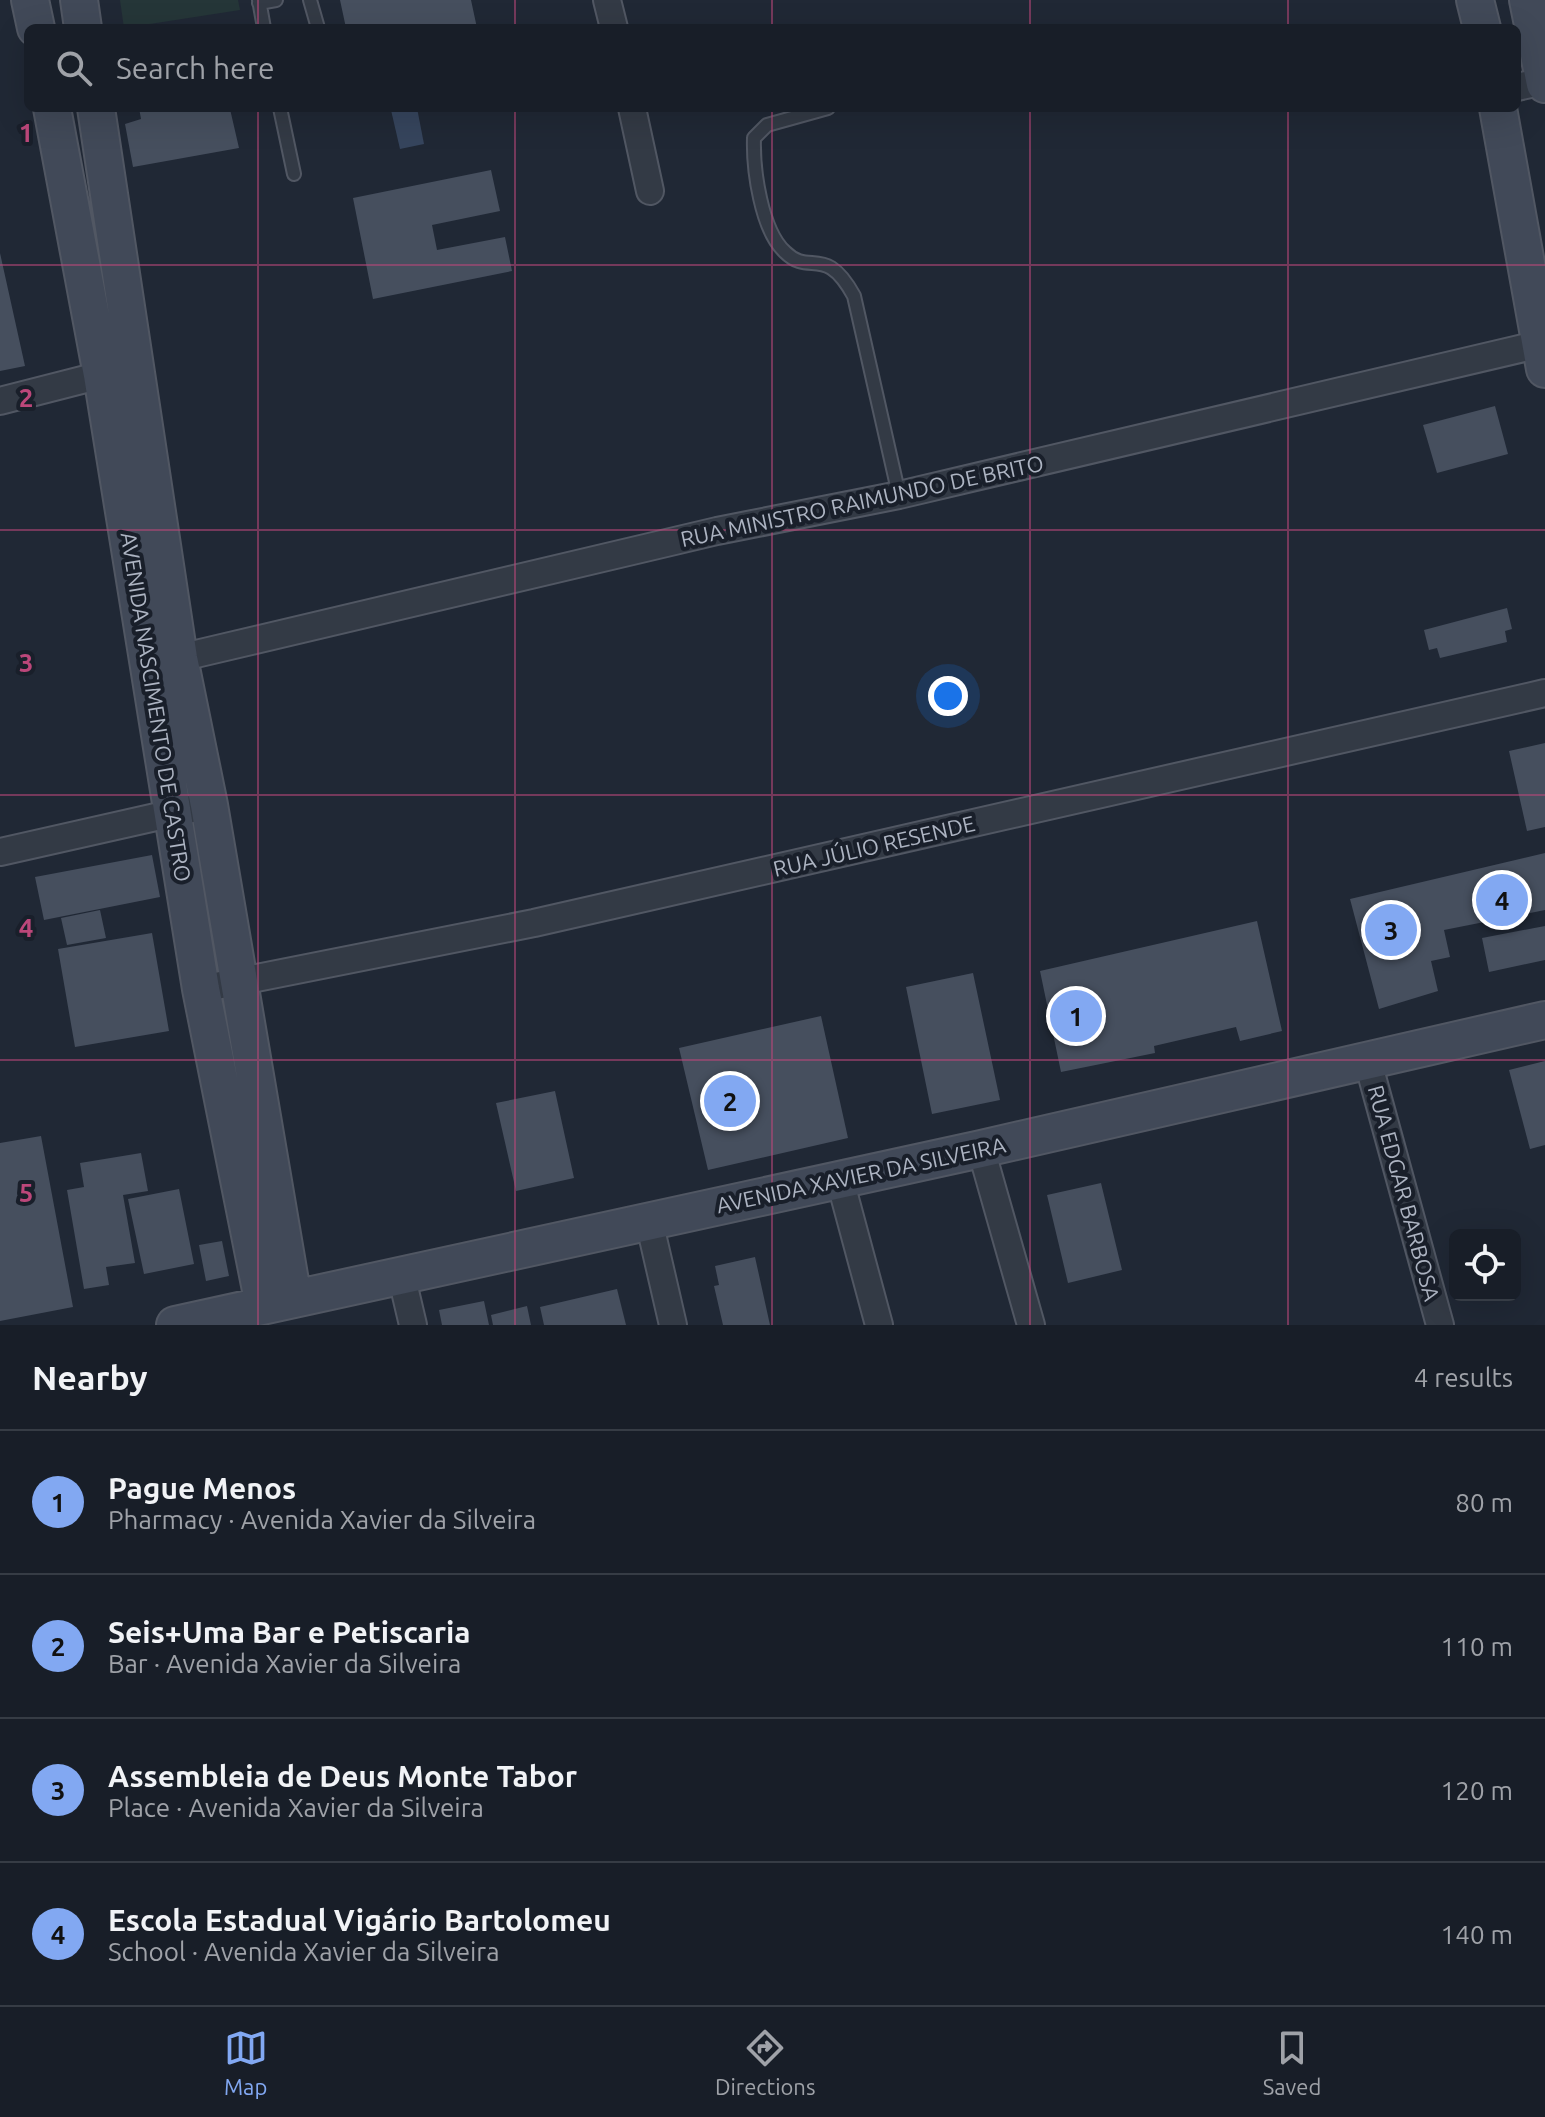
<!DOCTYPE html>
<meta charset="utf-8">
<style>
:root{--surface:#181e28;--page:#212730;--text:#f1f3f6;--muted:#9fa2a8;--line:#363c45;--accent:#82a8f2}
body{margin:0;font-family:Ubuntu,sans-serif;background:var(--page);color:var(--text)}
.controls{position:absolute;right:24px;bottom:24px;display:grid;overflow:hidden;border-radius:12px;box-shadow:0 8px 32px #0002}
.controls button{width:72px;height:72px;display:grid;place-items:center;padding:0;border:0;border-bottom:2px solid var(--line);background:var(--surface);color:var(--text);font:40px sans-serif}
.you{position:absolute;left:948px;top:696px;width:28px;height:28px;margin:-20px;border:6px solid #fff;border-radius:50%;background:#1a73e8;box-shadow:0 0 0 12px #1a73e833}
.badge{display:grid;place-items:center;width:52px;height:52px;border-radius:50%;background:var(--accent);color:#111;font-size:26px;font-weight:700}
.pin{position:absolute;translate:-50% -50%;border:4px solid #fff;box-shadow:0 2px 8px #0006}
.list{margin:0;padding:0;list-style:none}
h2{display:flex;justify-content:space-between;align-items:center;height:104px;margin:0;padding:0 32px;font-size:34px}
h2 small{font-size:26px;font-weight:400;color:var(--muted)}
.list li{display:grid;grid-template-columns:52px 1fr auto;gap:24px;align-items:center;box-sizing:border-box;height:144px;padding:0 32px;border-top:2px solid var(--line)}
.list b{display:block;font-size:30px;white-space:nowrap}
.list p{margin:0;font-size:26px;white-space:nowrap;color:var(--muted)}
.list em{font-size:26px;font-style:normal;color:var(--muted)}
.icon{flex:none;width:44px;height:44px;fill:none;stroke:currentColor;stroke-width:2;stroke-linecap:round;stroke-linejoin:round}
.map{position:relative;flex:none;width:1545px;height:1325px;overflow:hidden}
.search{position:absolute;background:var(--surface);box-shadow:0 8px 32px #0002;left:24px;right:24px;top:24px;height:88px;display:flex;align-items:center;gap:20px;box-sizing:border-box;padding:0 28px;border-radius:12px;color:var(--muted);font-size:30px}
.sheet{height:680px;background:var(--surface)}
nav{display:flex;justify-content:space-around;align-items:center;box-sizing:border-box;height:112px;border-top:2px solid var(--line);background:var(--surface);font-size:22px;color:var(--muted)}
nav a{display:grid;justify-items:center;gap:4px}
nav .on{color:var(--accent)}
.map>svg:first-child{display:block}
</style>
<div class="map">
<svg width="1545" height="1325" viewBox="0 0 1545 1325">
<rect width="100%" height="100%" fill="#202835"/>
<path fill="#253638" d="M120,0H238L240,10L124,28Z"/>
<path fill="#36455d" d="M417,108L424,144L400,149L391,110Z"/>
<path fill="#464f5e" d="M340,0H471L477,28H346Z
M139,108L230,109L239,148L133,167L125,124L141,119Z
M491,170L500,211L432,225L437,250L505,237L512,271L373,299L353,198Z
M0,253L25,366L0,371Z
M1495,406L1508,454L1437,473L1423,425Z
M1507,608L1512,629L1505,631L1507,642L1440,658L1437,648L1429,650L1424,630Z
M1545,743V827L1527,831L1509,751Z
M1545,853V910L1444,930L1450,957L1431,961L1438,991L1379,1009L1350,899Z
M152,855L160,897L44,920L35,877Z
M100,910L106,938L67,945L61,918Z
M1257,921L1282,1031L1240,1041L1236,1027L1154,1046L1155,1053L1061,1072L1040,971Z
M1545,926V960L1489,972L1482,938Z
M152,933L169,1031L75,1047L58,949Z
M973,973L1000,1100L932,1114L906,987Z
M821,1016L848,1138L708,1170L679,1048Z
M1545,1061V1145L1530,1149L1509,1070Z
M555,1091L574,1178L516,1191L496,1103Z
M41,1136L73,1307L0,1321V1143Z
M141,1153L148,1191L123,1195L135,1263L106,1267L109,1285L84,1289L67,1190L84,1187L80,1163Z
M1101,1183L1122,1270L1068,1283L1047,1195Z
M179,1189L194,1264L144,1274L128,1199Z
M222,1241L229,1276L206,1281L199,1245Z
M755,1257L770,1325H723L714,1286L719,1285L715,1266Z
M617,1289L626,1325H544L540,1307Z
M484,1301L489,1325H442L439,1310Z
M527,1306L531,1325H493L491,1315Z"/>
<g fill="none" stroke-linecap="round" stroke-linejoin="round">
<defs>
<path id="service" d="M259,0L264,28
M310,0L318,28
M259,3L276,0
M280,108L294,174
M828,108L767,125L754,138C753,169 761,230 785,252C810,277 825,243 854,296L899,495"/>
<path id="minor" d="M607,0L614,28
M1517,87L1545,81
M632,108L650,191
M0,401L117,371
M179,658L717,531L899,495L1545,343
M0,852L209,805
M201,989L534,923L1545,693
M1368,1062L1440,1325
M981,1149L1031,1325
M840,1180L879,1325
M649,1221L673,1325
M401,1274L413,1325"/>
<path id="secondary" d="M30,0L36,28
M79,0L83,28
M1475,0L1482,28
M1528,0L1545,84
M52,108L102,375L201,989L264,1305
M96,108L179,658L209,805L293,1299
M1498,108L1545,369
M175,1325L981,1149L1545,1020"/>
</defs>
<use href="#service" stroke="#515763" stroke-width="16"/>
<use href="#minor" stroke="#515763" stroke-width="30"/>
<use href="#secondary" stroke="#515763" stroke-width="40"/>
<use href="#service" stroke="#333a45" stroke-width="12"/>
<use href="#minor" stroke="#333a45" stroke-width="26"/>
<use href="#secondary" stroke="#414958" stroke-width="36"/>
</g>
<path fill="none" stroke="#bc477a" stroke-width="2" stroke-opacity="0.55" d="M258,0V28M515,0V28M772,0V28M1030,0V28M1288,0V28M258,108V1325M515,108V1325M772,108V1325M1030,108V1325M1288,108V1325M0,265H1545M0,530H1545M0,795H1545M0,1060H1545"/>
<g text-anchor="middle" stroke-width="8" stroke-linejoin="round" paint-order="stroke">
<g font-size="22" fill="#adb4c2" stroke="#191f2a">
<text transform="translate(862 501) rotate(-12)" y="8">RUA MINISTRO RAIMUNDO DE BRITO</text>
<text transform="translate(156 707) rotate(81)" y="8">AVENIDA NASCIMENTO DE CASTRO</text>
<text transform="translate(874 846) rotate(-13)" y="8">RUA JÚLIO RESENDE</text>
<text transform="translate(861 1175) rotate(-12)" y="8">AVENIDA XAVIER DA SILVEIRA</text>
<text transform="translate(1404 1193) rotate(75)" y="8">RUA EDGAR BARBOSA</text>
</g>
</g>
<g font-size="26" text-anchor="middle" font-weight="bold" fill="#bc477a" stroke="#191f2a" stroke-width="8" stroke-linejoin="round" paint-order="stroke">
<text x="26" y="142">1</text>
<text x="26" y="407">2</text>
<text x="26" y="672">3</text>
<text x="26" y="937">4</text>
<text x="26" y="1202">5</text>
</g>
</svg>
<div class="controls">
<button><svg class="icon" aria-label="locate" viewBox="0 0 24 24"><circle cx="12" cy="12" r="6"/><path d="M12 2v4M12 18v4M2 12h4M18 12h4"/></svg></button>
</div>
<div class="you"></div>
<div class="pin badge" style="left:1076px;top:1016px">1</div>
<div class="pin badge" style="left:730px;top:1101px">2</div>
<div class="pin badge" style="left:1391px;top:930px">3</div>
<div class="pin badge" style="left:1502px;top:900px">4</div>
<div class="search"><svg class="icon" aria-label="search" viewBox="0 0 24 24"><circle cx="10" cy="10" r="6"/><path d="M15 15l6 6"/></svg>Search here</div>
</div>
<section class="sheet">
<h2>Nearby<small>4 results</small></h2>
<ul class="list">
<li><span class="badge">1</span><div><b>Pague Menos</b><p>Pharmacy · Avenida Xavier da Silveira</p></div><em>80 m</em></li>
<li><span class="badge">2</span><div><b>Seis+Uma Bar e Petiscaria</b><p>Bar · Avenida Xavier da Silveira</p></div><em>110 m</em></li>
<li><span class="badge">3</span><div><b>Assembleia de Deus Monte Tabor</b><p>Place · Avenida Xavier da Silveira</p></div><em>120 m</em></li>
<li><span class="badge">4</span><div><b>Escola Estadual Vigário Bartolomeu</b><p>School · Avenida Xavier da Silveira</p></div><em>140 m</em></li>
</ul>
</section>
<nav>
<a class="on"><svg class="icon" aria-label="map" viewBox="0 0 24 24"><path d="M3 6l6-2 6 2 6-2v14l-6 2-6-2-6 2zM9 4v14M15 6v14"/></svg>Map</a>
<a><svg class="icon" aria-label="directions" viewBox="0 0 24 24"><path d="M12 3l9 9-9 9-9-9zM9 14v-3h6M13 9l2 2-2 2"/></svg>Directions</a>
<a><svg class="icon" aria-label="saved" viewBox="0 0 24 24"><path d="M7 4h10v16l-5-4-5 4z"/></svg>Saved</a>
</nav>
